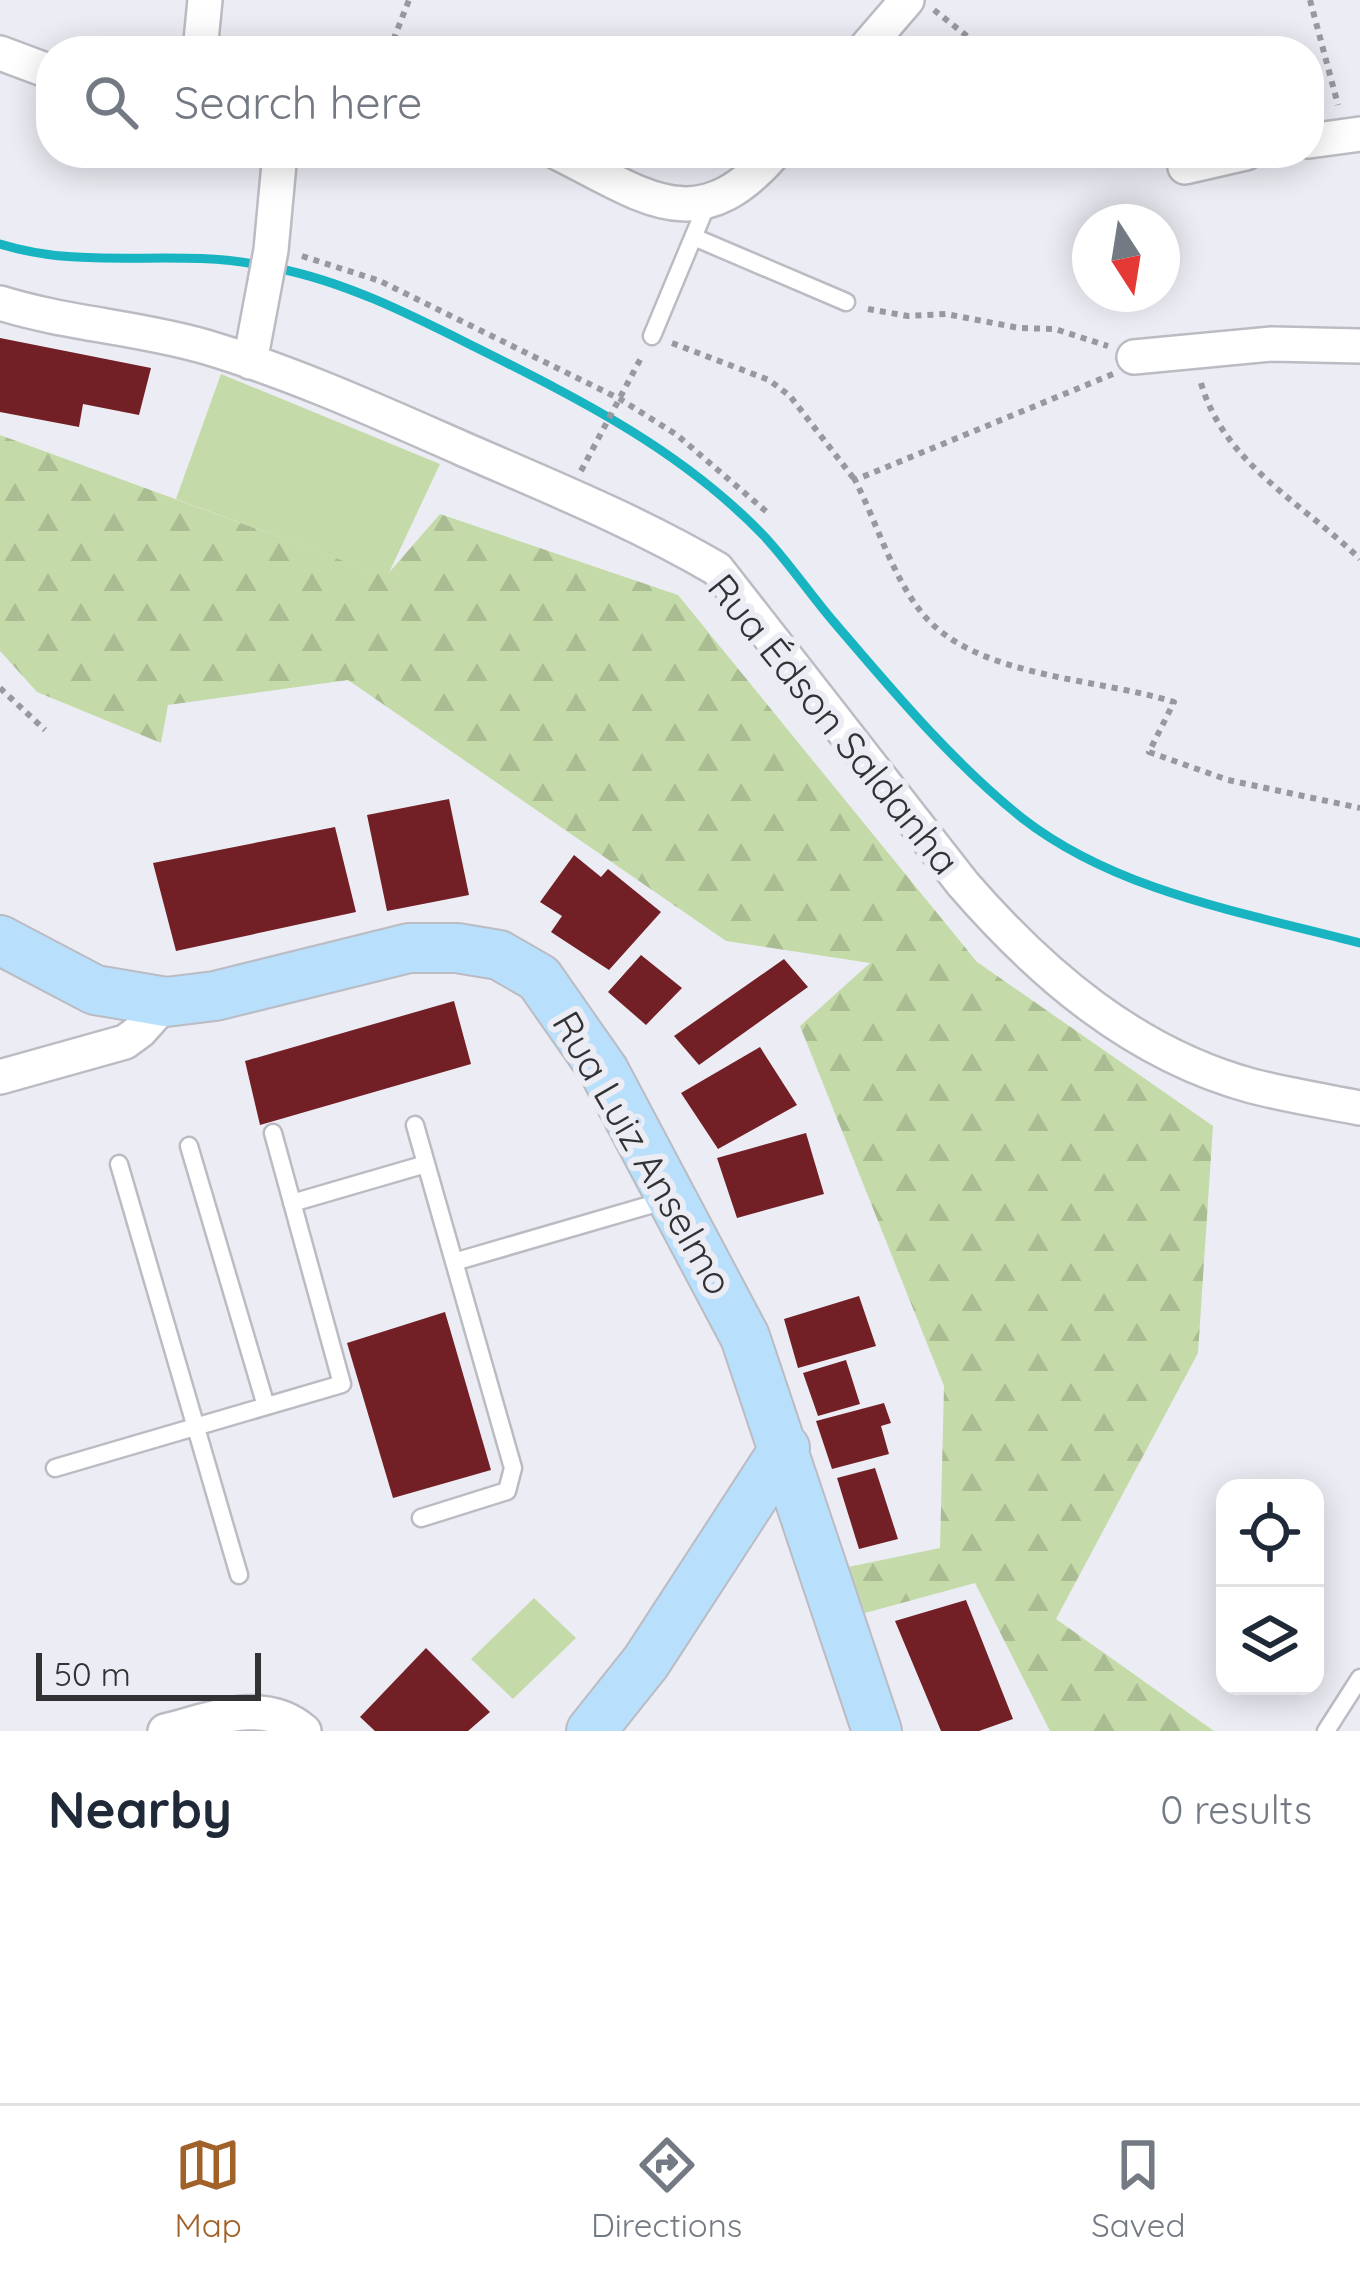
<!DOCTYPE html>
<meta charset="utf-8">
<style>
:root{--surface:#fff;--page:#f2f2f3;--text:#1f2937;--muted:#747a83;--line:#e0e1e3;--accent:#a06228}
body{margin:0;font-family:Quicksand,sans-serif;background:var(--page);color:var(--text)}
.controls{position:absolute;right:36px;bottom:36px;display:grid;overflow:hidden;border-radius:24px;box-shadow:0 6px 30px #0003}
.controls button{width:108px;height:108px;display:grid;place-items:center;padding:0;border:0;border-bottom:3px solid var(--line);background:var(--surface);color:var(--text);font:60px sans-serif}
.compass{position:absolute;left:1072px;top:204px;width:108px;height:108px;border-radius:50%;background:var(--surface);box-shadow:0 6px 30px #0003;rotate:168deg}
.scale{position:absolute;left:36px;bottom:30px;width:225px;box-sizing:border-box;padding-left:12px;border:6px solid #323235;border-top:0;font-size:33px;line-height:42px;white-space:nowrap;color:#323235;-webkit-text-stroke:9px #ecedf4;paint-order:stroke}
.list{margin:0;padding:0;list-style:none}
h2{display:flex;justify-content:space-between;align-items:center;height:156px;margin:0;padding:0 48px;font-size:51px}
h2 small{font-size:39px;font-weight:400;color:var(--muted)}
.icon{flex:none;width:66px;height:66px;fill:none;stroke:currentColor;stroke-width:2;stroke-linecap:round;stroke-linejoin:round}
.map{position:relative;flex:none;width:1360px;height:1731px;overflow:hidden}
.search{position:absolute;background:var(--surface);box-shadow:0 6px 30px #0003;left:36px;right:36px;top:36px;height:132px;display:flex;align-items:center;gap:30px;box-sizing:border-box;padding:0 42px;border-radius:48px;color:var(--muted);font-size:45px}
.sheet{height:372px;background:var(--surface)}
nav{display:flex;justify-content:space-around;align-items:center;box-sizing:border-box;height:168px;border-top:3px solid var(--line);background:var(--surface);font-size:33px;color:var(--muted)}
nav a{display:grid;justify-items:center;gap:6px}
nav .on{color:var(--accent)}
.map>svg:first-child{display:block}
</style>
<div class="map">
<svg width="1360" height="1731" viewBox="0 0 1360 1731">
<defs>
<pattern id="forest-firs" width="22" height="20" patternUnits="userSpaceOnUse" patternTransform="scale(3)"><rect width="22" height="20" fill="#c4dba9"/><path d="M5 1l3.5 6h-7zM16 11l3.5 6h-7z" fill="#a9bc92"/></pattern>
</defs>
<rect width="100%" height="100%" fill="#ecedf4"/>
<path fill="url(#forest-firs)" d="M0,435L386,576L440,514L678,595L977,962L1213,1126L1198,1353L1056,1619L1214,1731H1050L975,1583L865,1613L848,1567L940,1548L944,1386L800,1026L870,963L726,941L348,680L168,705L161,743L37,692L0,651Z"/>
<path fill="#c4dba9" d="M221,374L440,464L387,577L176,499Z
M534,1598L576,1638L513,1699L471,1659Z"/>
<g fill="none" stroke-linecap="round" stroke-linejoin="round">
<path stroke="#18b4c2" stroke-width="9" d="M0,244C86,271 172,248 259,265
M276,268C347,282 413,316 477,348C581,400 683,451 765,537C789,563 810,594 833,621C892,690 951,761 1022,818C1117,892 1246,913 1360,943"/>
</g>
<path fill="#731f26" d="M0,338L151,368L139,415L83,404L79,427L0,412Z
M449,799L469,895L387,911L367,815Z
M335,827L356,912L176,951L153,863Z
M574,855L601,877L608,869L661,912L609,970L551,932L562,916L540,902Z
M641,955L682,988L646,1025L608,992Z
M784,959L808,987L699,1065L674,1036Z
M454,1001L471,1064L260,1125L245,1061Z
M760,1047L797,1105L718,1149L681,1093Z
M806,1133L824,1194L737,1218L717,1158Z
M859,1296L876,1346L798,1368L784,1319Z
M445,1312L491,1470L393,1498L347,1343Z
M846,1360L860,1404L818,1416L803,1373Z
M884,1403L891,1423L881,1426L889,1454L832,1469L816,1421Z
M875,1468L898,1539L859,1549L837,1478Z
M966,1600L1013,1719L979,1731H941L895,1621Z
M426,1648L490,1712L468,1731H375L360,1717Z"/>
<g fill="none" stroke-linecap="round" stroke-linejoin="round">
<defs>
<path id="lane" d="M696,238L846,302
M652,336L707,204
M415,1125L513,1468L507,1491L421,1518
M189,1146L266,1406
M119,1164L239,1575
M292,1203L426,1164
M454,1262L667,1200
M55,1468L342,1384L273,1133
M1326,1731L1360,1678"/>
<path id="street" d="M200,51L205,0
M863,51L907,0
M0,53L51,72
M1309,141L1360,134
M558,153C645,196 697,242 774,153
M1185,167L1246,153
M0,303C67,324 138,327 206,347C293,373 377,411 461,448C548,486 635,521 717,569L963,884C1041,974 1134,1054 1252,1086C1287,1095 1324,1101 1360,1108
M1134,357L1272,344L1360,346
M250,362L271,250L280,153
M0,1077L125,1042L140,1031L166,1002
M165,1731C210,1720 264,1696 304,1731"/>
<path id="secondary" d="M0,940L95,990L166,1002L215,996L409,948H457L499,955L539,978L604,1071L745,1337L877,1731
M591,1731L646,1662L785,1448"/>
</defs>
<use href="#lane" stroke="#bbbcc3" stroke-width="21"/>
<use href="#street" stroke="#bbbcc3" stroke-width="38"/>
<use href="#secondary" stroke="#bbbcc3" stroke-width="52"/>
<path stroke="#98999e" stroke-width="6" stroke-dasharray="6 6" stroke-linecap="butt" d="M1310,0L1338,105
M934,10L986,51
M389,51L409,0
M302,256L380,281L620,399L677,435L768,513
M868,309L908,316L946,314L1019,328L1055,329L1108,346
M672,343L769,380L790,396L855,480
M1113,374L855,480C877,523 892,576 922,613C974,678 1099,678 1174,702L1149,752L1228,780L1360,808
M1201,383C1224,464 1304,504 1360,559
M581,471L642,356
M0,688L45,730"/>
<use href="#lane" stroke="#fff" stroke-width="16"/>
<use href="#street" stroke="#fff" stroke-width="33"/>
<use href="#secondary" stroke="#b8dffb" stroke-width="48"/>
</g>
<g text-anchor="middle" stroke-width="12" stroke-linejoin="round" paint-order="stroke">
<g font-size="39" fill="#323235" stroke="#ecedf4">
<text transform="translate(834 724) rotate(51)" y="14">Rua Édson Saldanha</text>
<text transform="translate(643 1153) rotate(60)" y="14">Rua Luiz Anselmo</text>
</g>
</g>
</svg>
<div class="controls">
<button><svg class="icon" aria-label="locate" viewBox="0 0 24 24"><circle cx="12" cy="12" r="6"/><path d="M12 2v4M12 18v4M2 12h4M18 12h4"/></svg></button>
<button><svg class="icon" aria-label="layers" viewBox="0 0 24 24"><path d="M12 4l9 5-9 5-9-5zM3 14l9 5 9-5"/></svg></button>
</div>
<svg class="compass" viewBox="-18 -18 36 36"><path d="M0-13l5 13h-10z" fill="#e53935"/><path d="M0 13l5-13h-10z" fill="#747a83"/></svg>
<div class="scale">50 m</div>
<div class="search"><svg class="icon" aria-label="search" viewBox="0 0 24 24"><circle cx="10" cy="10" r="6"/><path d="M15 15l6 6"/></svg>Search here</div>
</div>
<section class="sheet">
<h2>Nearby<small>0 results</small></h2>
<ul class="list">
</ul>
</section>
<nav>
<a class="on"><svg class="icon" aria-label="map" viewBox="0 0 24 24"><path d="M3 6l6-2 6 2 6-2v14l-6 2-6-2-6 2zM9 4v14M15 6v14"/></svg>Map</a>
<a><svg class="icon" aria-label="directions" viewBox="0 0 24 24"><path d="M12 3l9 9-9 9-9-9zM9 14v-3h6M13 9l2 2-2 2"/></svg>Directions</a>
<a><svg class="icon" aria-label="saved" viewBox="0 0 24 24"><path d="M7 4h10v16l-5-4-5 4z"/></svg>Saved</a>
</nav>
